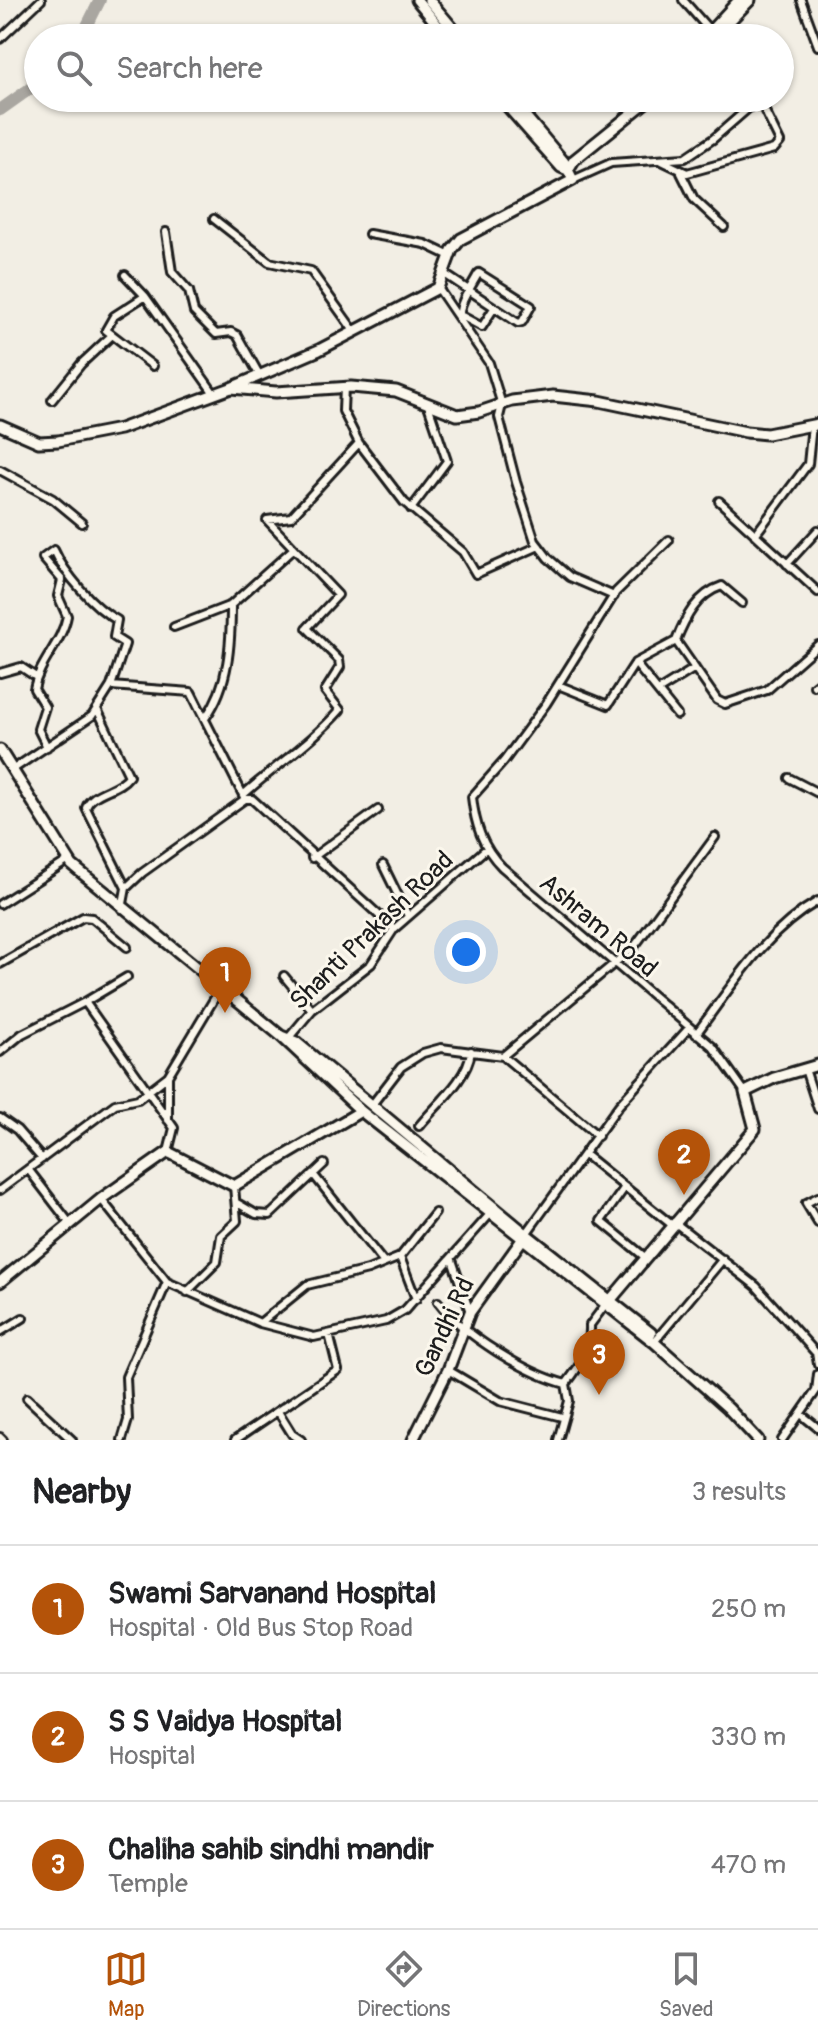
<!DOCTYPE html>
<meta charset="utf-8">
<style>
:root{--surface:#fff;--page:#f2f2f2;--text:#202124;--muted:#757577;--line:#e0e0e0;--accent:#b45309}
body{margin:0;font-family:Pangolin,sans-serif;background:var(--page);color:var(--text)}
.you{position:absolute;left:466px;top:952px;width:28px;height:28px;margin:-20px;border:6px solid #fff;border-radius:50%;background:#1a73e8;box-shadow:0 0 0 12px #1a73e833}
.badge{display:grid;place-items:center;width:52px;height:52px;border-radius:50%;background:var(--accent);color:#fff;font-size:26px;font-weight:700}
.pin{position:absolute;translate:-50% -66px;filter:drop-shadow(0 2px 4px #0008)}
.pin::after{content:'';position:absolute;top:42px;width:28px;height:24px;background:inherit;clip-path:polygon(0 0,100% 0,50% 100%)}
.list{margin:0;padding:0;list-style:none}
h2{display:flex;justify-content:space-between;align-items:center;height:104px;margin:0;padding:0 32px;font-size:34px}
h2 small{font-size:26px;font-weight:400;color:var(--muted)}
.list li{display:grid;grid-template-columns:52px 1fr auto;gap:24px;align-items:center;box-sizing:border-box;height:128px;padding:0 32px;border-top:2px solid var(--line)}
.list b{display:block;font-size:30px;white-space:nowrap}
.list p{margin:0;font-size:26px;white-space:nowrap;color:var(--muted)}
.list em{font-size:26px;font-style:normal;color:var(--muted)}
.icon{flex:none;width:44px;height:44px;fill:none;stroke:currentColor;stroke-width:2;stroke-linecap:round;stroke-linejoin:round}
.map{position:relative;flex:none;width:818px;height:1440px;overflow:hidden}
.search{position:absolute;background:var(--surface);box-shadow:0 2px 6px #0004;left:24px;right:24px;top:24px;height:88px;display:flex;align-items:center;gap:20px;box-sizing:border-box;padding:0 28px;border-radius:44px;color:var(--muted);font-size:30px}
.sheet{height:488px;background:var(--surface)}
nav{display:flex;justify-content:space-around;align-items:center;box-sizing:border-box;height:112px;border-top:2px solid var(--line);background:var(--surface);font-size:22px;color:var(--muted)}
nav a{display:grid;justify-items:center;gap:4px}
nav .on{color:var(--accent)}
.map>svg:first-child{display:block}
</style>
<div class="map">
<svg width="818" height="1440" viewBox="0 0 818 1440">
<rect width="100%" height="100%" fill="#f2eee4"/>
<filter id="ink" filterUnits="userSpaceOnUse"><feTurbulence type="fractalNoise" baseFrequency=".0125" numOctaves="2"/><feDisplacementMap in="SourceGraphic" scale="16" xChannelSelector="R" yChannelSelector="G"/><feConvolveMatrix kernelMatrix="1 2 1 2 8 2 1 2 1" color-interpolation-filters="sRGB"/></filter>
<g filter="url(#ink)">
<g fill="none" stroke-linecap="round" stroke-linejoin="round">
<path stroke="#a9a6a0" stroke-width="12" d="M81,38L100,0
M0,110L38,83"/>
<defs>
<path id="street" d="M683,0L712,33
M801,0L818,46
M0,39L41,0
M662,161L687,173L774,149L780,142L759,99
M681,173L694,199L724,227
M573,180L611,163L685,158L713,139L760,98
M214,219L269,262L311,271L354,331
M166,232L172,272L189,291L194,312L216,334L231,332L237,335L260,376
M369,234L425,244L450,256
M443,273L518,323L522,322L531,306L479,273L478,274C472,286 459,302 460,315L482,327L494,308
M125,275L145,296L213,392
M438,288L489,363L502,405L499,417L516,482L535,541L548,558L570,577L614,596
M145,296L114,316L106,330L153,366
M52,400L81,364L111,336
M359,443L404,502L463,552L476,574L539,546
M0,470L53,499L82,523
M719,501L818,592
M411,509L447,461L428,405
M755,535L808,464L812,425
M669,540L616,592L546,704L504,761L472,797C475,824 482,847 502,867L713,1047L745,1092
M787,564L818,530
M174,627L231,605
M676,641C685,618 697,594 722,586L742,603
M635,663L677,715
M0,673L21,667L36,677
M558,685L608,705L635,663L676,641L717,700L725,704L767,690L818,645
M814,686L818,683
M658,691L695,668
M97,709L129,776C118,791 91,791 86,808L126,888
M206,717C229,685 231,643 231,605L292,550
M47,747L38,729L45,707L34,689C39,662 62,643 67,616L58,596L62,580L43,558L54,550C64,573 94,608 117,620L114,637L125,644L111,686
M12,770L92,716L111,686L191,692L245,799
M789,778L818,793
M243,795C275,766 311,743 340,710L325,691L340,667L339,660L307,628L338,595L267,520L291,517L359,443L343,411L344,387
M312,858L378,810
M383,865L408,916
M0,904L69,860
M122,909L126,888L142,873L245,799H252L394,929
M0,964L83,917L92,918L127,947
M284,976L312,1010
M85,1002L127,977
M696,1034C732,986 765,931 818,901
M286,1041L312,1010L371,964L394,929L487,848
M0,1052L22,1034L85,1002L174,1128L168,1152
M503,1056L634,947L715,837
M805,1069L818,1109
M168,1076V1120
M371,1106L401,1067L423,1053L441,1048L503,1056L598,1136
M0,1118L17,1130L42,1159
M419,1126C436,1105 468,1079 471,1051
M584,1154L672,1225
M28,1169L71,1225
M313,1174L384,1263
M625,1187L601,1221L646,1258
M0,1190L115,1104L138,1099L168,1076L220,989
M818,1197L806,1203L818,1223
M101,1199L167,1282L260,1323L314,1337L386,1321L405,1310L491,1213
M237,1203L256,1214L270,1215L324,1164
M674,1222L756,1286L816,1353L818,1364
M526,1234L619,1105L689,1028
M452,1260L470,1312
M187,1292L217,1262L221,1236L237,1221L234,1186
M416,1299L400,1257L435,1213
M438,1302C463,1335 527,1374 566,1384
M260,1323L307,1285L368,1270L400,1257
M0,1332L23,1318
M654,1342L723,1259
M448,1370L500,1401L562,1417
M27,1398L72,1440
M279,1413L292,1434L301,1440
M802,1415L818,1428
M0,1437L3,1440
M122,1440L128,1420L126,1377L167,1282
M235,1440L338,1370L329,1334
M558,1440L569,1401L566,1384C581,1364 591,1351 590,1325L605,1305
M782,1440L816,1391L818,1374"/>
<path id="secondary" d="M417,0L448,38
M429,0L461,38
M704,38L739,0
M713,38L750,0
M500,98L561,167L568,170
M568,170L574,160L651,98
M231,388L319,350L438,288L452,250L461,239L573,180L564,162L510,98
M0,425L39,442L58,441L120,429L231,388L276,392L351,387L396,391L457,415L479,412L512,401L553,396L599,401L746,432L767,434L818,424
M0,750L72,865L281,1036L361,1111L654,1342L728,1408L758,1440
M281,1036L296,1042L526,1234L651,1333
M0,1282L101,1199L168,1152L234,1186L361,1111
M608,1303L755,1129L745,1092L774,1078L818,1065
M413,1440L448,1370L470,1312L524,1237"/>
</defs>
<use href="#street" stroke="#1c1c1c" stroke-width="12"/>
<use href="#secondary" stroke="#1c1c1c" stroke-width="15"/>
<use href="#street" stroke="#fbf7ec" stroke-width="6"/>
<use href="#secondary" stroke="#fbf7ec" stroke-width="9"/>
</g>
</g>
<g text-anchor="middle" stroke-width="6" stroke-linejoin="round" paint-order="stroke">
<g font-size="26" fill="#1c1c1c" stroke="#fbf7ec">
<text transform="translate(599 925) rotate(40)" y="9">Ashram Road</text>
<text transform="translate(371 930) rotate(-44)" y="9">Shanti Prakash Road</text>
<text transform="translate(444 1327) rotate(-65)" y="9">Gandhi Rd</text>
</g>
</g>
</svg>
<div class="you"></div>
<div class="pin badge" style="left:225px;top:1013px">1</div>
<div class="pin badge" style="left:684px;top:1195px">2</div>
<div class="pin badge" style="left:599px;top:1395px">3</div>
<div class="search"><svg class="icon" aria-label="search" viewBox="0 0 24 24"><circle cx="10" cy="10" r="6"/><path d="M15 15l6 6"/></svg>Search here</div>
</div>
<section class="sheet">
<h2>Nearby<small>3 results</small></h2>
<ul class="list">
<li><span class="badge">1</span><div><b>Swami Sarvanand Hospital</b><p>Hospital · Old Bus Stop Road</p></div><em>250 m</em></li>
<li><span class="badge">2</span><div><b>S S Vaidya Hospital</b><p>Hospital</p></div><em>330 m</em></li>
<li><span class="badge">3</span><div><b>Chaliha sahib sindhi mandir</b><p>Temple</p></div><em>470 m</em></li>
</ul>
</section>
<nav>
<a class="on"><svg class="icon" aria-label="map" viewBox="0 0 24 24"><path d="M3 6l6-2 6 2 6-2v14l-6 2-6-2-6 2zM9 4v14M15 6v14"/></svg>Map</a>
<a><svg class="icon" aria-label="directions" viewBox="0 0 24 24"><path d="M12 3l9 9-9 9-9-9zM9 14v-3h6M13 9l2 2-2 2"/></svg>Directions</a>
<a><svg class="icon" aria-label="saved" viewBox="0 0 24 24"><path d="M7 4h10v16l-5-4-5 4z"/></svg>Saved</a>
</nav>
